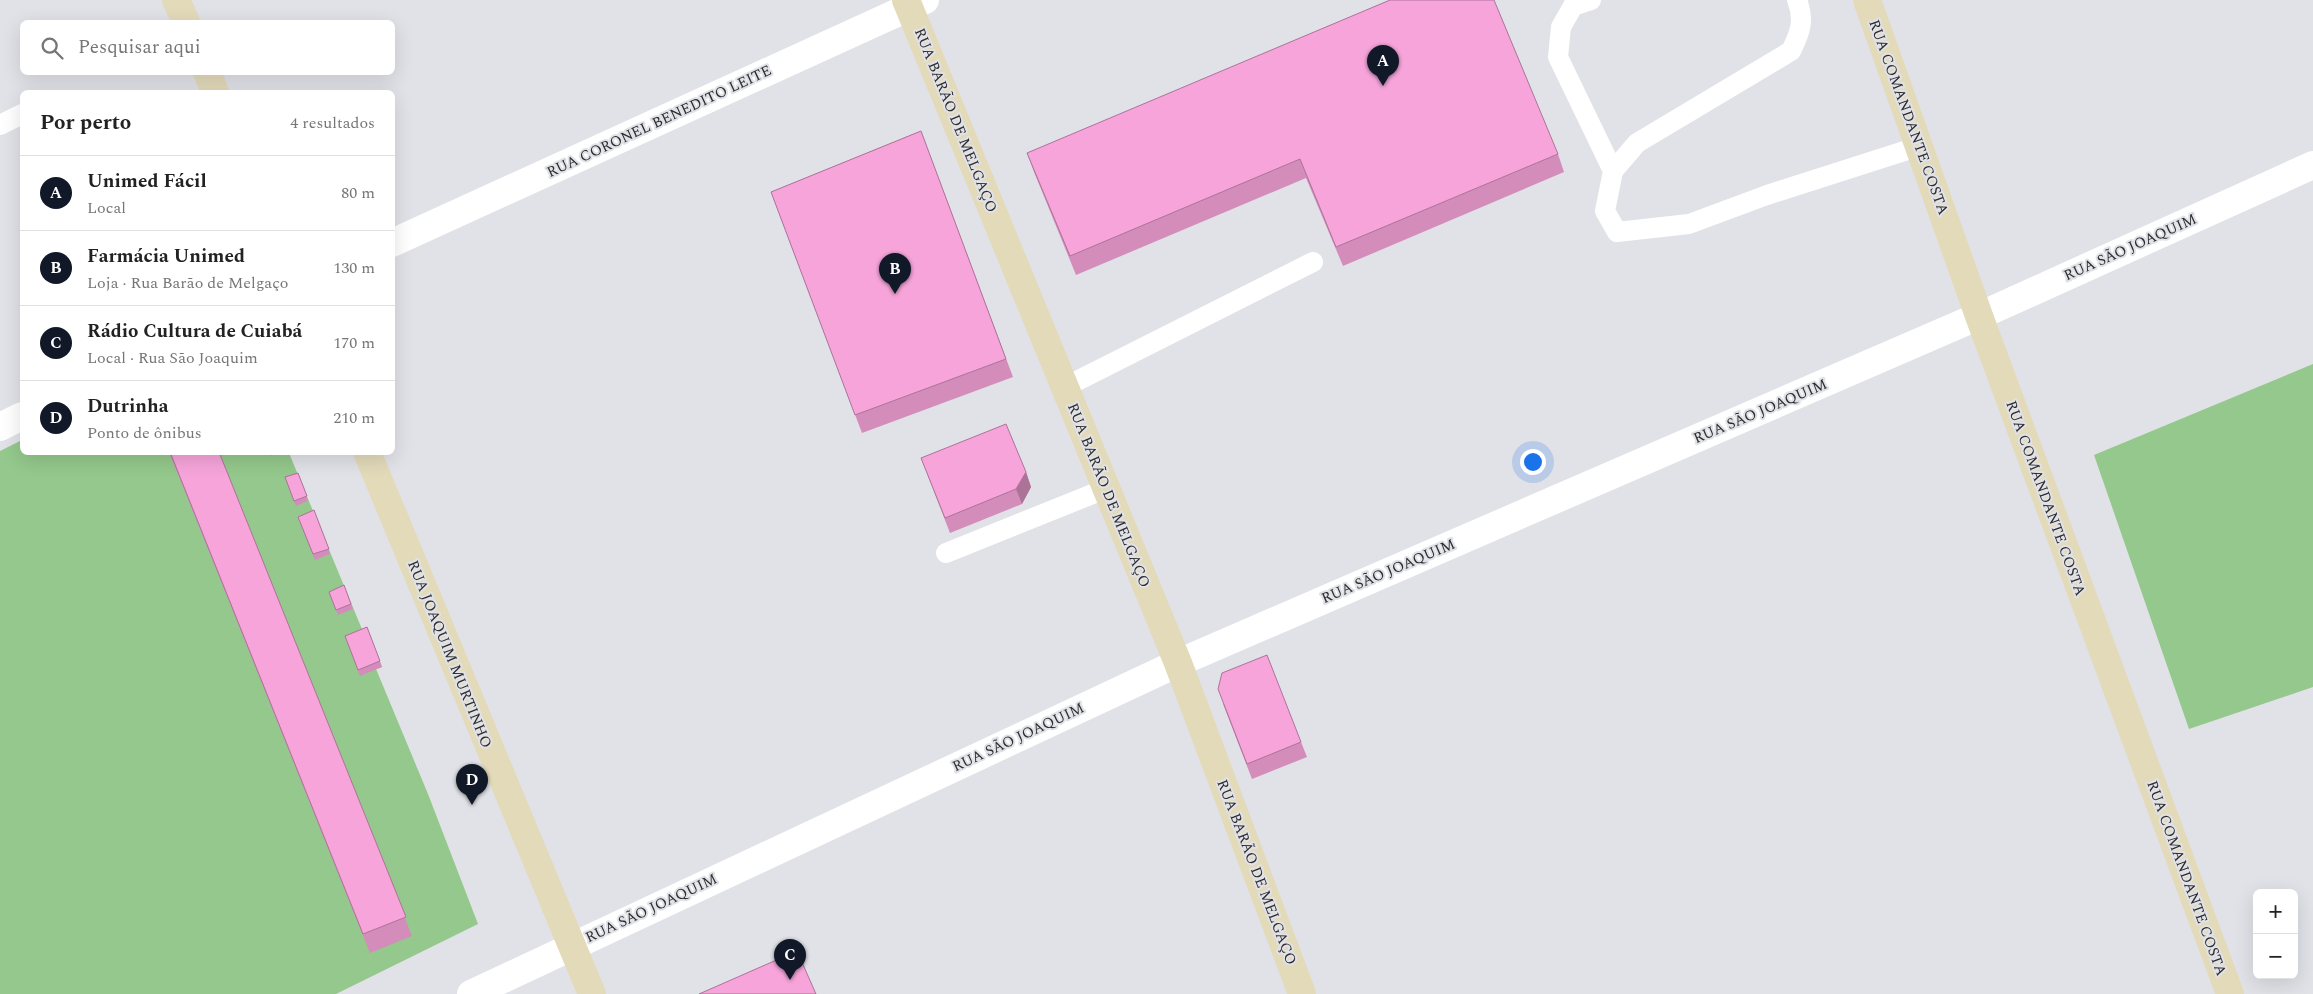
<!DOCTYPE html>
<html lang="pt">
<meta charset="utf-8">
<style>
:root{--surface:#fff;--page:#f6f6f6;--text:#222;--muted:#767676;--line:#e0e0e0;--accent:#111827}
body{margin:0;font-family:Spectral,serif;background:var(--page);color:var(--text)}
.controls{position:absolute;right:15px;bottom:15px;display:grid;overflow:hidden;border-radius:8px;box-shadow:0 5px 20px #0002}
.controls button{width:45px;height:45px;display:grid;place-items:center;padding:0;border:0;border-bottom:1px solid var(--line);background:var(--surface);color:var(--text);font:25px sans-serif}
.you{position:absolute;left:1532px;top:461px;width:18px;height:18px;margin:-12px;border:4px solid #fff;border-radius:50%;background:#1a73e8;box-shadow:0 0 0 8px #1a73e833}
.badge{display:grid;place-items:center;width:32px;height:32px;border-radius:50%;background:var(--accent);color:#fff;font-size:16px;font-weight:700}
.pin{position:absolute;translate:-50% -41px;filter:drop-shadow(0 1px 2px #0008)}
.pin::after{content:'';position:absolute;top:26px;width:18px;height:15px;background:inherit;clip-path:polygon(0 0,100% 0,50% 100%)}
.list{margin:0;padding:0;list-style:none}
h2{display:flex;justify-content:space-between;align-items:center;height:65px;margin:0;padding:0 20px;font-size:21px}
h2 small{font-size:16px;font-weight:400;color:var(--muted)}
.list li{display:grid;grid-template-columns:32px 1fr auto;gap:15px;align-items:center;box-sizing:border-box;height:75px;padding:0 20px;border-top:1px solid var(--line)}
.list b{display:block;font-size:19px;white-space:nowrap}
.list p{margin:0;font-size:16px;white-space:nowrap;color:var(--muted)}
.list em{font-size:16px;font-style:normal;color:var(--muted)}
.icon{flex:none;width:28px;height:28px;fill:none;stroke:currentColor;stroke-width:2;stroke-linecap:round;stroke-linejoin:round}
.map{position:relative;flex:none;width:2313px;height:994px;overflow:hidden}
.search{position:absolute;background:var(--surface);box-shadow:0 5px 20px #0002;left:20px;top:20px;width:375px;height:55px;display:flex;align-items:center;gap:12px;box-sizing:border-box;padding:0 18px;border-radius:8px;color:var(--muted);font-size:19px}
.panel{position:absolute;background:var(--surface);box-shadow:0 5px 20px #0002;left:20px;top:90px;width:375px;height:365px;border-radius:8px}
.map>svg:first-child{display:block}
</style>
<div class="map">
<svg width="2313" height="994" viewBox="0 0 2313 994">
<rect width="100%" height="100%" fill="#e1e2e7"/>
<path fill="#94c88c" d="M2313,364V687L2189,729L2094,455Z
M22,440V452L289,453L364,634L369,632L382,667L376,669L428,794L478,924L336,994H0V451Z"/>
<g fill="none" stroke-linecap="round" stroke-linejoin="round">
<path stroke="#fff" stroke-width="20" d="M1591,0L1573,6L1561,27L1558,57L1613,171
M1797,0C1805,20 1800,33 1791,51L1637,143L1613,171L1605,211L1617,232L1689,224L1767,195L1920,146
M0,125L22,114
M1065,387L1313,262
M946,553L1105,489"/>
<path stroke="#fff" stroke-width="28" d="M392,243L925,0
M0,427L22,416
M471,994L1178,663L1979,316L2313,165"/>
<path stroke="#e3daba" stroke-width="28" d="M176,0L186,22
M906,0L1178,663L1302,994
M1867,0L1979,316L2230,994
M207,72L215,92
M367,452L592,994"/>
</g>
<path fill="#d48dbb" d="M921,131L1013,377L862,433L771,192Z
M1027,153L1558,154L1564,172L1343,266L1306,178L1076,275L1034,172Z
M169,452H219L412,936L370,953Z
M269,452H279L271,456Z
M921,458L1026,472L1031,487L1022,504L950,533Z
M298,473L308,501L296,506L285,477Z
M314,510L330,554L315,560L298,517Z
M344,585L353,609L338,615L329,592Z
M367,627L382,667L360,676L345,636Z
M1223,704L1301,742L1307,757L1252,779Z"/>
<path fill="#ac7399" d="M1026,472L1031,487L1022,504L1016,489Z"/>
<path fill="#f6a4da" stroke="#ac7399" d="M1390,0H1494L1558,154L1336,247L1300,159L1070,256L1027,153Z
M921,131L1006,359L855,415L771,192Z
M1006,424L1026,472L1016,489L945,518L921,458Z
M170,452H219L406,917L363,934Z
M298,473L307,496L294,501L285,477Z
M314,510L329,549L313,554L298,517Z
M344,585L351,604L336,610L329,592Z
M367,627L380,661L358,670L345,636Z
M1267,655L1301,742L1247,764L1218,689L1222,673Z
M797,951L816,994H699Z"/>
<g text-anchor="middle" stroke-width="4" stroke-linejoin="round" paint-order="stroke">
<g font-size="15" fill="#2c2c2e" stroke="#e1e2e7">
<text transform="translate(1909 117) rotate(70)" y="5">RUA COMANDANTE COSTA</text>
<text transform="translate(956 120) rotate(68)" y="5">RUA BARÃO DE MELGAÇO</text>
<text transform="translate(659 121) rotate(-25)" y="5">RUA CORONEL BENEDITO LEITE</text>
<text transform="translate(2130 247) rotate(-24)" y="5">RUA SÃO JOAQUIM</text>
<text transform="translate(1760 411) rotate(-23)" y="5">RUA SÃO JOAQUIM</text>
<text transform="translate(1109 495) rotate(68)" y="5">RUA BARÃO DE MELGAÇO</text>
<text transform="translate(2046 498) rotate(70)" y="5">RUA COMANDANTE COSTA</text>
<text transform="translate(1388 571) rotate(-23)" y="5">RUA SÃO JOAQUIM</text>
<text transform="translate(450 654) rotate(68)" y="5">RUA JOAQUIM MURTINHO</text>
<text transform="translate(1018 737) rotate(-25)" y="5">RUA SÃO JOAQUIM</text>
<text transform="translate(1257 872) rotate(69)" y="5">RUA BARÃO DE MELGAÇO</text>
<text transform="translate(2187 878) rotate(70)" y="5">RUA COMANDANTE COSTA</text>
<text transform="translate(651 908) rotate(-25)" y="5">RUA SÃO JOAQUIM</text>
</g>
</g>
</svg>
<div class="controls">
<button>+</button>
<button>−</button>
</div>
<div class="you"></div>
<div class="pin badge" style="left:1383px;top:86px">A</div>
<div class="pin badge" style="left:895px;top:294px">B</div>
<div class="pin badge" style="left:790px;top:980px">C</div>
<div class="pin badge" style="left:472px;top:805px">D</div>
<div class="search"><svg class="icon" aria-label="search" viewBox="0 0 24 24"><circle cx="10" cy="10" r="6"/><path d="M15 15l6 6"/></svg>Pesquisar aqui</div>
<section class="panel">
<h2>Por perto<small>4 resultados</small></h2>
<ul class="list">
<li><span class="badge">A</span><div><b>Unimed Fácil</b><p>Local</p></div><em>80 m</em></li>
<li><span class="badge">B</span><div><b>Farmácia Unimed</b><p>Loja · Rua Barão de Melgaço</p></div><em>130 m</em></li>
<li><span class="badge">C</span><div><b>Rádio Cultura de Cuiabá</b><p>Local · Rua São Joaquim</p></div><em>170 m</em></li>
<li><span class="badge">D</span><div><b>Dutrinha</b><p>Ponto de ônibus</p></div><em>210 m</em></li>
</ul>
</section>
</div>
